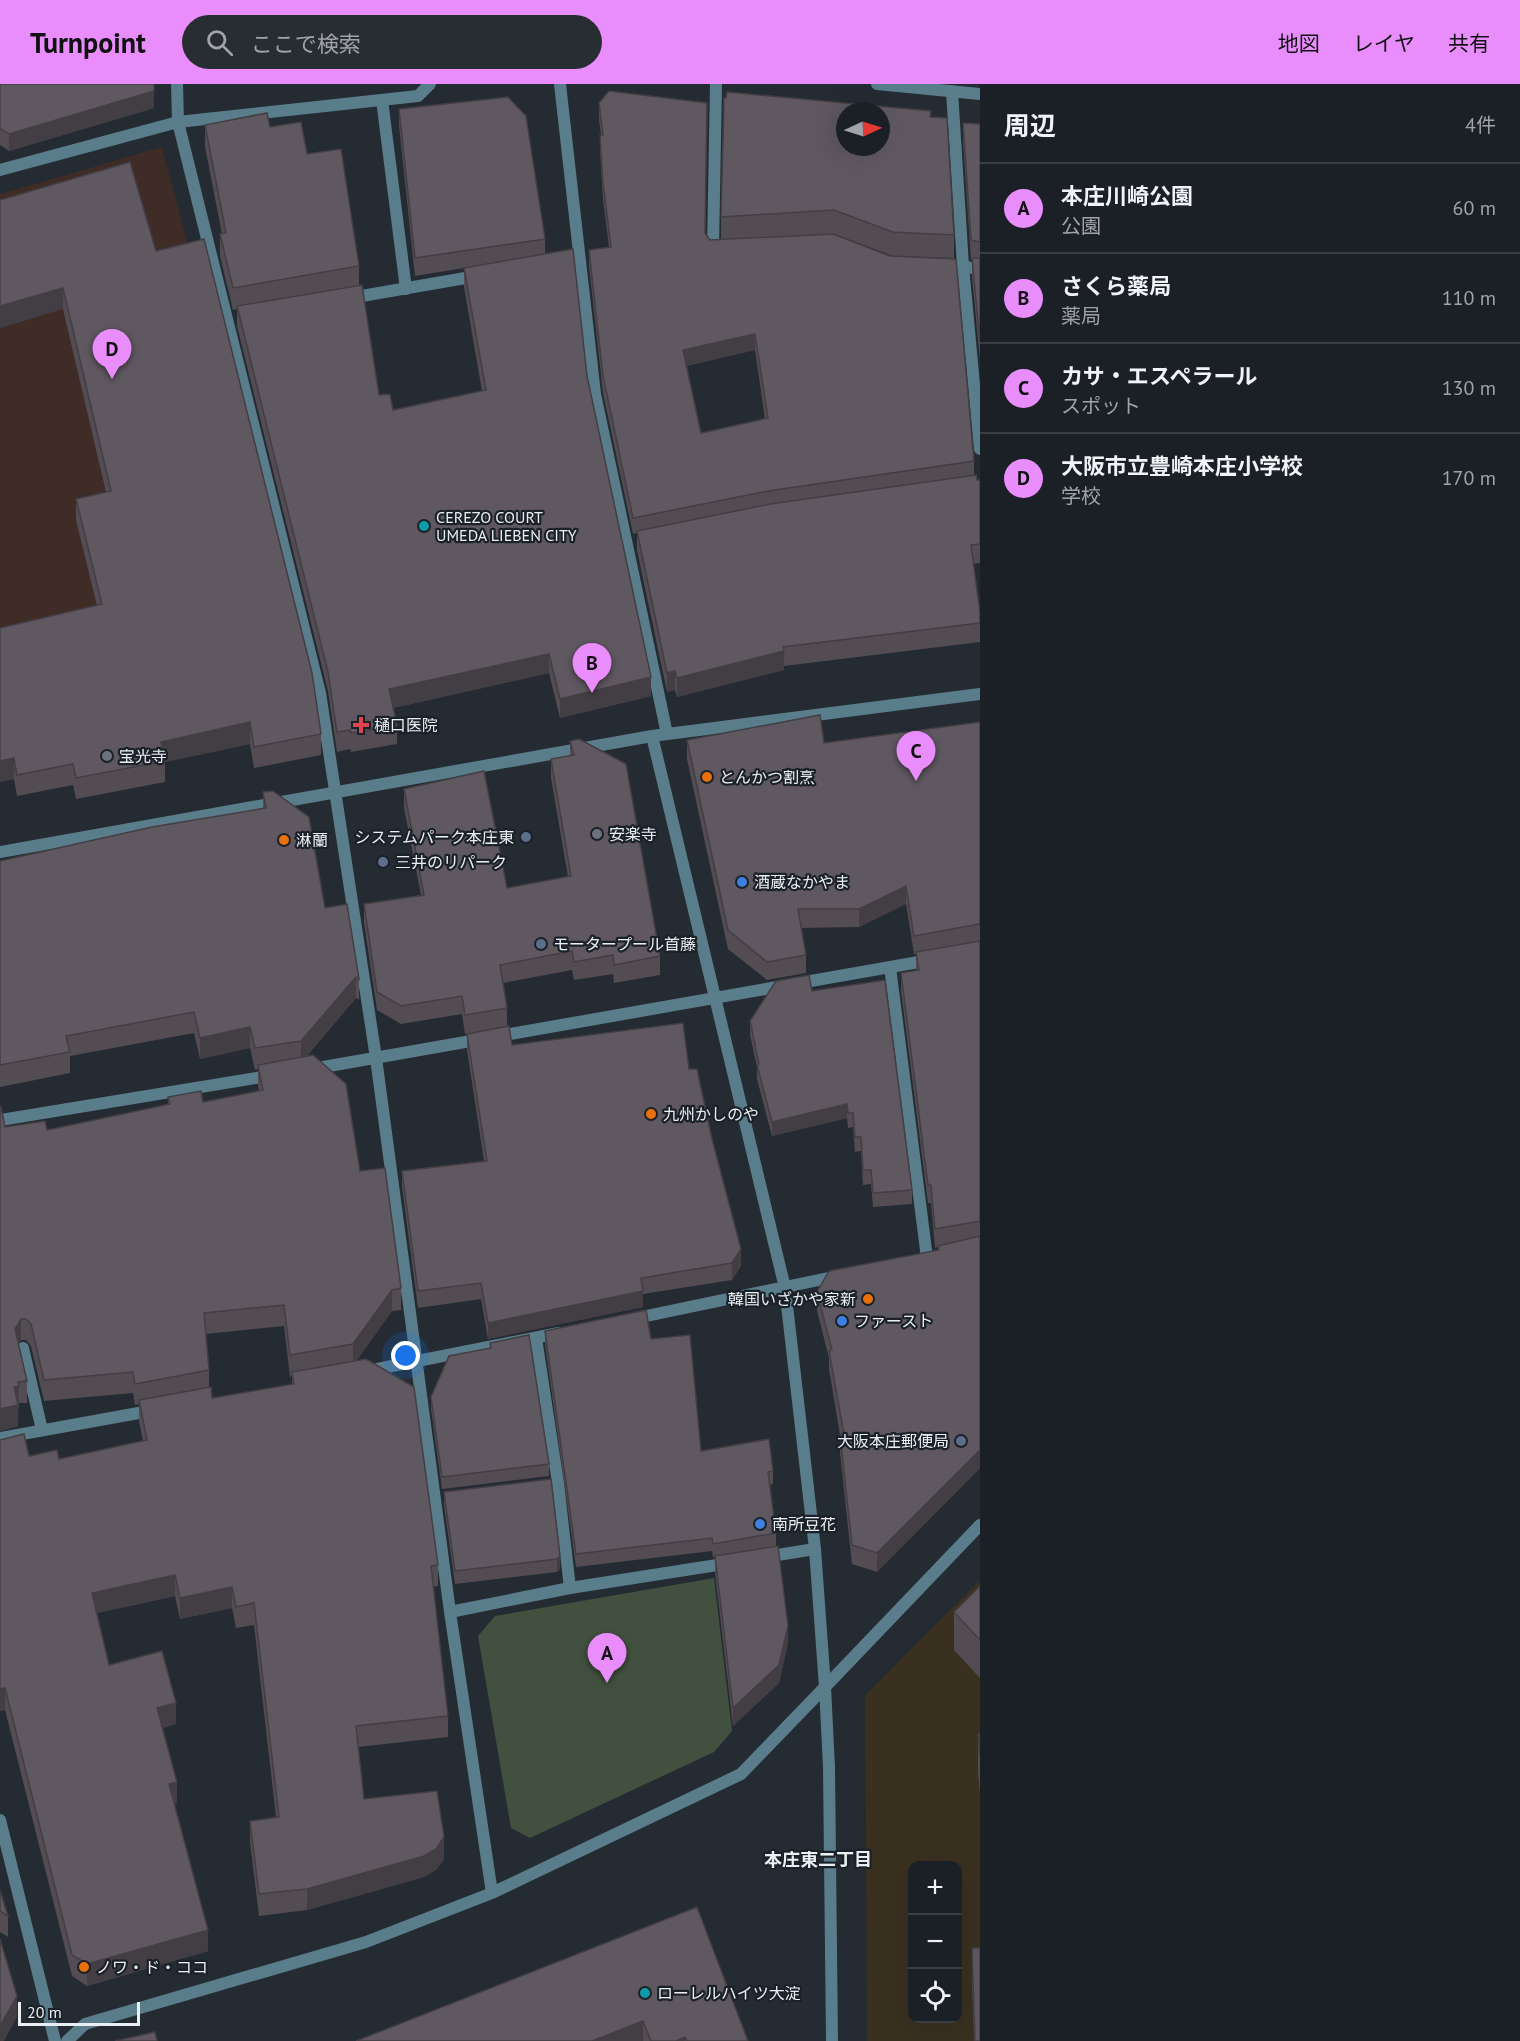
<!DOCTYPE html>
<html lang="ja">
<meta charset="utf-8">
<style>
:root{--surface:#1b2026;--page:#282d32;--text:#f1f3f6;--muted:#a0a3a7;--line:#393e43;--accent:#ea8dfc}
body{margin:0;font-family:"PT Sans","Noto Sans JP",sans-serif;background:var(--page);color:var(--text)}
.controls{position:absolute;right:18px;bottom:18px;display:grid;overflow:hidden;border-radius:12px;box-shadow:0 6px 24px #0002}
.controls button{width:54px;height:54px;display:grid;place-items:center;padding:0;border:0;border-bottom:2px solid var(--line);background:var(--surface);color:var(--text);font:30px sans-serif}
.compass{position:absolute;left:836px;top:18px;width:54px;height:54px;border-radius:50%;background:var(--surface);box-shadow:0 6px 24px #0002;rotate:86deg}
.scale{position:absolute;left:18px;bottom:15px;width:122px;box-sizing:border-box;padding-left:6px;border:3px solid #e9eef3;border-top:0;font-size:16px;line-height:21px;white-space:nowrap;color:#e9eef3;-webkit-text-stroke:4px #1b2128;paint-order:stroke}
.you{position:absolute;left:406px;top:1272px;width:21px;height:21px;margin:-15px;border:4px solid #fff;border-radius:50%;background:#1a73e8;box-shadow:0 0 0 9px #1a73e833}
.badge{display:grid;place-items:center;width:39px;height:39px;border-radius:50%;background:var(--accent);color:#111;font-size:20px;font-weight:700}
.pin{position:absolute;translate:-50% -50px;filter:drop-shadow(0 2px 3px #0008)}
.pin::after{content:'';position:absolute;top:32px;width:21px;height:18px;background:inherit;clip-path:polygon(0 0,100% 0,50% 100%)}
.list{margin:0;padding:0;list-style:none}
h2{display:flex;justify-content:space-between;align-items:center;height:78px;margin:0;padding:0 24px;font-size:26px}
h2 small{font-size:20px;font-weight:400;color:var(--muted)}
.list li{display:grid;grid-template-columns:39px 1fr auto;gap:18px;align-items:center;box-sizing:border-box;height:90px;padding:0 24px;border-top:2px solid var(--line)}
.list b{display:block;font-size:22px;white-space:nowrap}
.list p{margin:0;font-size:20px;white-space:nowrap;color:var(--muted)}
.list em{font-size:20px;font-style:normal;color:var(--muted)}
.icon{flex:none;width:33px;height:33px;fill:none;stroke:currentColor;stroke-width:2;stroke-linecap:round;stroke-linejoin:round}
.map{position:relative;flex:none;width:980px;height:1957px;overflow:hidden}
header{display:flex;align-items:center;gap:36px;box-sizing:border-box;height:84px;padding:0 30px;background:var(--accent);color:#111}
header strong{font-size:28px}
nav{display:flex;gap:33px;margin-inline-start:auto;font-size:21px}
.search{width:420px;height:54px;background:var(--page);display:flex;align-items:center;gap:15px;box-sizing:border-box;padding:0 21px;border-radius:33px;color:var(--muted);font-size:22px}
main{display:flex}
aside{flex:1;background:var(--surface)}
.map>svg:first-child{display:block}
</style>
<header>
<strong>Turnpoint</strong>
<div class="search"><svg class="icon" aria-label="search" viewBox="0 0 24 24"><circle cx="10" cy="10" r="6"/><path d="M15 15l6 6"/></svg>ここで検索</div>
<nav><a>地図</a><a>レイヤ</a><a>共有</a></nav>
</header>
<main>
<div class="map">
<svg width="980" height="1957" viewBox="0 0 980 1957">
<rect width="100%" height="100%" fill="#242b32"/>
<path fill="#3a3020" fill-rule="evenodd" d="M980,1496V1957H867L865,1612ZM912,1782H958V1934H912Z"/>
<path fill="#3f2c27" d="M162,63L272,479L0,544V110Z"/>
<path fill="#42513f" d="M714,1494L732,1647L714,1668L530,1754L511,1744L478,1552L495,1532Z"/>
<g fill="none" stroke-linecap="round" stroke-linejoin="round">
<path stroke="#5a7d8b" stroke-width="12" d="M716,0L713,165L720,164
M382,16L406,205
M940,181L963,182L980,186
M350,214L477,192
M890,883L927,1174
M536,1254L558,1399L570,1504
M23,1264L42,1346"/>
<path stroke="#5a7d8b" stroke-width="12" d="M177,0L178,38L320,609L376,974L450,1528L492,1809
M560,0L595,310L667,650
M952,7L963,182L980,365
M0,86L178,38L418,12L430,0
M652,652L785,1204
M0,768L652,652L980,610
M312,985L930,876
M0,1036L274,991
M632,1235L838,1192
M367,1287L559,1249
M0,1354L155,1326
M765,1473L815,1465
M450,1528L570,1504L730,1479
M825,1603L829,1683L832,1957
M67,1957L85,1940L366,1858L492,1809L741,1690L825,1603"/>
<path stroke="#5a7d8b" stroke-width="12" d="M877,0L980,10
M785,1204L815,1465L825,1603
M825,1603L980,1441
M0,1736L55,1957"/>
</g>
<path fill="#534c53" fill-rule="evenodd" d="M0,0L154,24L9,67L0,61Z
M599,19L705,149L710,156H721V133L931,33L954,151V174L893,172L834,150L792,152L974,377V391L977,396H980V479L973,480L980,529V558L784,582V586L677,613L675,606L667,608L637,466V449L633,450L603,309L589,182V166L609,163L603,115L600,68V51H601L599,36ZM755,266L765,335L701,349L686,282Z
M399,25L545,155V170L587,292L651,612L560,634L549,589L393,624L397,641V660L351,668L350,665L337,668L328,607L237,242V225L233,226L220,172V150H222L205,63V41L270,43L307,70L359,182V201L379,311L393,326L482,307L464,203V184L415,192L399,42Z
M963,39L980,40V276L972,193V176H971L963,58Z
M0,116L156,167L321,650V671L254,684L250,660L165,678V698L76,715L73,701L17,712L14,695L0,698L97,522L76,436V415L106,408L63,225Z
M980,638V1384L877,1488L852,1480L840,1369V1351L829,1285V1274L817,1227V1208L938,1166V1163L935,1164L931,1119H928L901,907V889L916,887V870H914L906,820L859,843L801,844L806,871V889L767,896L728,865L687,675V656L824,659Z
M570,657L660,872V891L614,899L613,890L574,896L572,886L503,899L507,924V942L465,950L462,930L401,940L377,926L364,839V820L421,811L404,724V705L507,804L568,793L551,694V675L570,672Z
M263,708L325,824L359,895V916L356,914L306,973L360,1087L401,1204V1226L392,1227L357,1276L438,1481V1502L433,1503L448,1632V1653L358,1663L364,1715L444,1775L436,1786L424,1793L307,1826L259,1832L250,1758V1737L276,1733L254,1541L236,1544L232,1524L180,1535L175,1512L97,1529L109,1581L176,1640L163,1644L177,1719L174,1720L208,1867L87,1902L72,1892L5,1626L0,1627L29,1372L59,1375L143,1357L139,1337V1320L135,1321L133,1309L44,1317L31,1262L26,1256H21L18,1260L27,1297V1319H19V1323L18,1324V1342L0,1347V1022L5,1043L47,1046L168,1021V1013L203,1018L259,1007L258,1002V985L255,986L250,964L200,975L194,949L70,972V989L0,1003V777L263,724ZM284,1242L290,1293L292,1292V1300L212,1314L209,1303V1286L206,1250Z
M812,907L912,1106V1120L873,1123L871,1100L863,1101L861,1067L855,1068L853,1043L848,1044L847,1034L772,1052L757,995V983L750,951V937Z
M467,950L512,961L689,985L712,1055L741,1182L732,1196L643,1210V1223L488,1255L481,1215L418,1224L402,1103V1087L484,1077L467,966Z
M545,1247L651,1255L701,1367L773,1387V1400L770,1401L776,1449V1462L788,1559L779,1599L733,1642L715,1489V1473H713L712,1467L576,1483L545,1260Z
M490,1259L549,1380V1392L442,1405L431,1325V1313L490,1264Z
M551,1395L560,1485L557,1488L455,1500L444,1421V1408Z
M980,1502V1594L954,1566V1528Z
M978,1650H980V1709L978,1688Z
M0,1806L8,1832V1853L0,1848Z
M697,1823L748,1957H356Z
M972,1864L980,1957H974L972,1902Z"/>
<path fill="#433e44" d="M154,7V24L9,67V50Z
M63,204V225L0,244V222Z
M755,250V266L683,282V266Z
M784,567V586L677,613V594Z
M549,570V589L389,625V605Z
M675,587V606L667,608V589Z
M651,593V612L560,634V615Z
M250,638V660L165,678L161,658Z
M14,674V695L0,698V677Z
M906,802V820L859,843V825Z
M356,893V914L301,978V957Z
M250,943V964L200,975V954Z
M847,1020V1034L772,1052V1038Z
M741,1165V1182L732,1196V1179Z
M392,1206V1227L353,1281V1260Z
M643,1207V1223L488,1255V1239Z
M21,1235V1256L15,1266V1245Z
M19,1302L18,1342L0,1347V1325L14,1303Z
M980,1366V1384L877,1488V1469Z
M560,1472V1485L557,1488V1475Z
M175,1491V1512L92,1530V1509Z
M232,1503V1524L180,1535V1514Z
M788,1542V1559L779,1599L733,1642V1624Z
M5,1604V1626L0,1627V1605Z
M176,1619V1640L157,1645V1624Z
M177,1698V1719L169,1721V1700Z
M444,1753V1775L436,1786L424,1793L307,1826V1805Z
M208,1846V1867L87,1902V1880Z
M17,1912V1933L4,1957H0V1942Z
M643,1937V1957H592Z
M685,1953V1957H676Z"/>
<path fill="#605861" stroke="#433e44" stroke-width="1.5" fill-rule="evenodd" d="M0,0H154V7L9,50L0,44Z
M609,7L707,19L705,149L710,156L833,150L890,172L956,175L974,377L768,407L633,434L603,292L589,166L611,163L603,99L600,51H603L599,19ZM755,250L768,334L701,349L683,266Z
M727,8L931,27L930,33L947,34L954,151L893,148L834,126L721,133L724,14H726ZM845,27H881V63H845Z
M508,13L526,32L545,155L415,174L399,25Z
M267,29L270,43L301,38L307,70L341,65L359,182L233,204L220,150L226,149L205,41Z
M963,39L980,40V158L971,156Z
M130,78L156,167L204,155L312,589L321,650L254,663L250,638L161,658L165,677L76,694L73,680L17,691L14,674L0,677V544L102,520L76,415L111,407L63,204L0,222V116Z
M573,165L587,292L651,593L560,615L549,570L389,605L397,641L351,649L350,646L337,648L328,588L237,222L362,201L379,311L390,310L393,326L486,306L464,184Z
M972,174H980V257Z
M976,391L977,396H980V460L971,461L980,529V539L783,563L784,567L677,594L675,587L667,589L637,447L770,420Z
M820,631L824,659L980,638V841L979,840L914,852L906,802L859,825H798L806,871L767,878L728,846L687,656Z
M579,655L626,680L660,872L614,881L613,871L574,878L572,867L500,881L507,924L465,931L462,912L401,922L377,908L364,820L424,811L404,705L484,687L507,804L571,792L551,675L574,671L570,657Z
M273,707L309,733L325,824L347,820L359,895L356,893L301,957L255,964L250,943L200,954L194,928L66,952L70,968L0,981V777L152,743L266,724L263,708Z
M980,857V1137L935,1145L931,1101H928L901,889L919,886L916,868Z
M809,891L812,907L885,896L912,1106L873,1109L871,1086H863L861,1053H855L853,1029H848L847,1020L772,1038L757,981L759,980L750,937L776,897Z
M683,939L689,985H697L712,1055L741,1165L732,1179L641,1194L643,1207L488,1239L481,1199L418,1207L402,1087L487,1077L467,950L509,942L512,961Z
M313,971L346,1000L360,1087L385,1084L401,1204L392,1206L353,1260L290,1271L284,1221L204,1229L209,1286L135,1300L133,1288L44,1296L31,1240L26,1235H21L15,1245L27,1297L18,1298L19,1302L14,1303L18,1321L0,1325V1022L1,1023L5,1043L45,1037L47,1046L170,1020L168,1013L201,1007L203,1018L263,1006L258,981Z
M980,1152V1366L877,1469L852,1461L840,1351L844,1350L829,1267L832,1266L817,1208L829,1187L939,1166L938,1162Z
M646,1226L651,1255L690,1251L701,1367L769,1355L773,1387L768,1388L776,1449L713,1460L712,1454L576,1470L545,1247Z
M529,1251L549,1380L442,1393L431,1313L449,1272L491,1264L490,1259Z
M366,1275L414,1303L438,1481L431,1482L448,1632L356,1642L364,1715L437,1707L444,1753L436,1765L424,1772L307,1805L259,1810L250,1737L279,1733L254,1519L236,1523L232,1503L180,1514L175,1491L92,1509L109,1581L162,1567L176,1619L157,1624L177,1698L169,1700L208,1846L87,1880L72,1871L5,1604L0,1605V1356L24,1350L29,1372L57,1366L59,1375L147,1356L139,1316L211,1303L212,1314L294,1300L292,1288Z
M551,1395L560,1472L557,1475L455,1487L444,1408Z
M778,1462L788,1542L779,1581L733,1624L715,1472Z
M980,1502V1556L954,1528Z
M978,1650H980V1671Z
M0,1806L8,1832L0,1827Z
M697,1823L748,1957H687L685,1953L676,1957H651L643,1937L592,1957H356Z
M0,1855L17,1912L0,1942Z
M972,1864H980V1957H975Z
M155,1948L157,1957H115Z"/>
<g fill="#0f9aa8" stroke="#1b2128" stroke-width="2">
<circle cx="424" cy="442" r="6"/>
<circle cx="645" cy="1909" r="6"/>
</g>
<path fill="#e0444e" stroke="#1b2128" stroke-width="2" d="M358 632h6v6h6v6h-6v6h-6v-6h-6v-6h6z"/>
<g fill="#6b7280" stroke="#1b2128" stroke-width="2">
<circle cx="107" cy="672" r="6"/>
<circle cx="597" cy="750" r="6"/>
</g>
<g fill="#e8710a" stroke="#1b2128" stroke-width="2">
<circle cx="707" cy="693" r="6"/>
<circle cx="284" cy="756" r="6"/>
<circle cx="651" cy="1030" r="6"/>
<circle cx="868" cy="1215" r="6"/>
<circle cx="84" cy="1883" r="6"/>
</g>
<g fill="#5c6f8a" stroke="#1b2128" stroke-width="2">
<circle cx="526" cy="753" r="6"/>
<circle cx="383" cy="778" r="6"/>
<circle cx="541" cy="860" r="6"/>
<circle cx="961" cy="1357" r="6"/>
</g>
<g fill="#3f7fe0" stroke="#1b2128" stroke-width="2">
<circle cx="742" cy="798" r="6"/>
<circle cx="842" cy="1237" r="6"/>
<circle cx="760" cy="1440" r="6"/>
</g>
<g text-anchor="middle" stroke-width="4.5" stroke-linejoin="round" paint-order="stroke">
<g font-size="16" fill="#e9eef3" stroke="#1b2128" text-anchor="start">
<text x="436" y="439">CEREZO COURT<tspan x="436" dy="18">UMEDA LIEBEN CITY</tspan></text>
<text x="374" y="647">樋口医院</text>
<text x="119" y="678">宝光寺</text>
<text x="719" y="699">とんかつ割烹</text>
<text x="609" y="756">安楽寺</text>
<text x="514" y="759" text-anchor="end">システムパーク本庄東</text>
<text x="296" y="762">淋蘭</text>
<text x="395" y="784">三井のリパーク</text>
<text x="754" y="804">酒蔵なかやま</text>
<text x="553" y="866">モータープール首藤</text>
<text x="663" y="1036">九州かしのや</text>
<text x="856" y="1221" text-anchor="end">韓国いざかや家新</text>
<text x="854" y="1243">ファースト</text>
<text x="949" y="1363" text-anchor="end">大阪本庄郵便局</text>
<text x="772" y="1446">南所豆花</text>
<text x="96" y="1889">ノワ・ド・ココ</text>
<text x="657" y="1915">ローレルハイツ大淀</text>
</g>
<g font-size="18" font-weight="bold" fill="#e9eef3" stroke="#1b2128">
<text x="818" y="1782">本庄東二丁目</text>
</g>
</g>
</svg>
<div class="controls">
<button>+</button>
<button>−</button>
<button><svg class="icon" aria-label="locate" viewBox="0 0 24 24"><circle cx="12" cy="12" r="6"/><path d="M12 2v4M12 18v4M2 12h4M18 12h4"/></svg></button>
</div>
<svg class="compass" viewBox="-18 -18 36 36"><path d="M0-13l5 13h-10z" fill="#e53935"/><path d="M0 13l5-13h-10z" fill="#a0a3a7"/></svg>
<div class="scale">20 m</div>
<div class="you"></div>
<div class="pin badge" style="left:607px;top:1599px">A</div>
<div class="pin badge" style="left:592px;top:609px">B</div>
<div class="pin badge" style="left:916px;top:697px">C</div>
<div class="pin badge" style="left:112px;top:295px">D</div>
</div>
<aside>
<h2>周辺<small>4件</small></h2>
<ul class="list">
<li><span class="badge">A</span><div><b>本庄川崎公園</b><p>公園</p></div><em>60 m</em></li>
<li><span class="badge">B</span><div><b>さくら薬局</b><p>薬局</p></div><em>110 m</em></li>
<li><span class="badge">C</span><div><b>カサ・エスペラール</b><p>スポット</p></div><em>130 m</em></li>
<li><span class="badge">D</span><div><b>大阪市立豊崎本庄小学校</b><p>学校</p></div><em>170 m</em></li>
</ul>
</aside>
</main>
